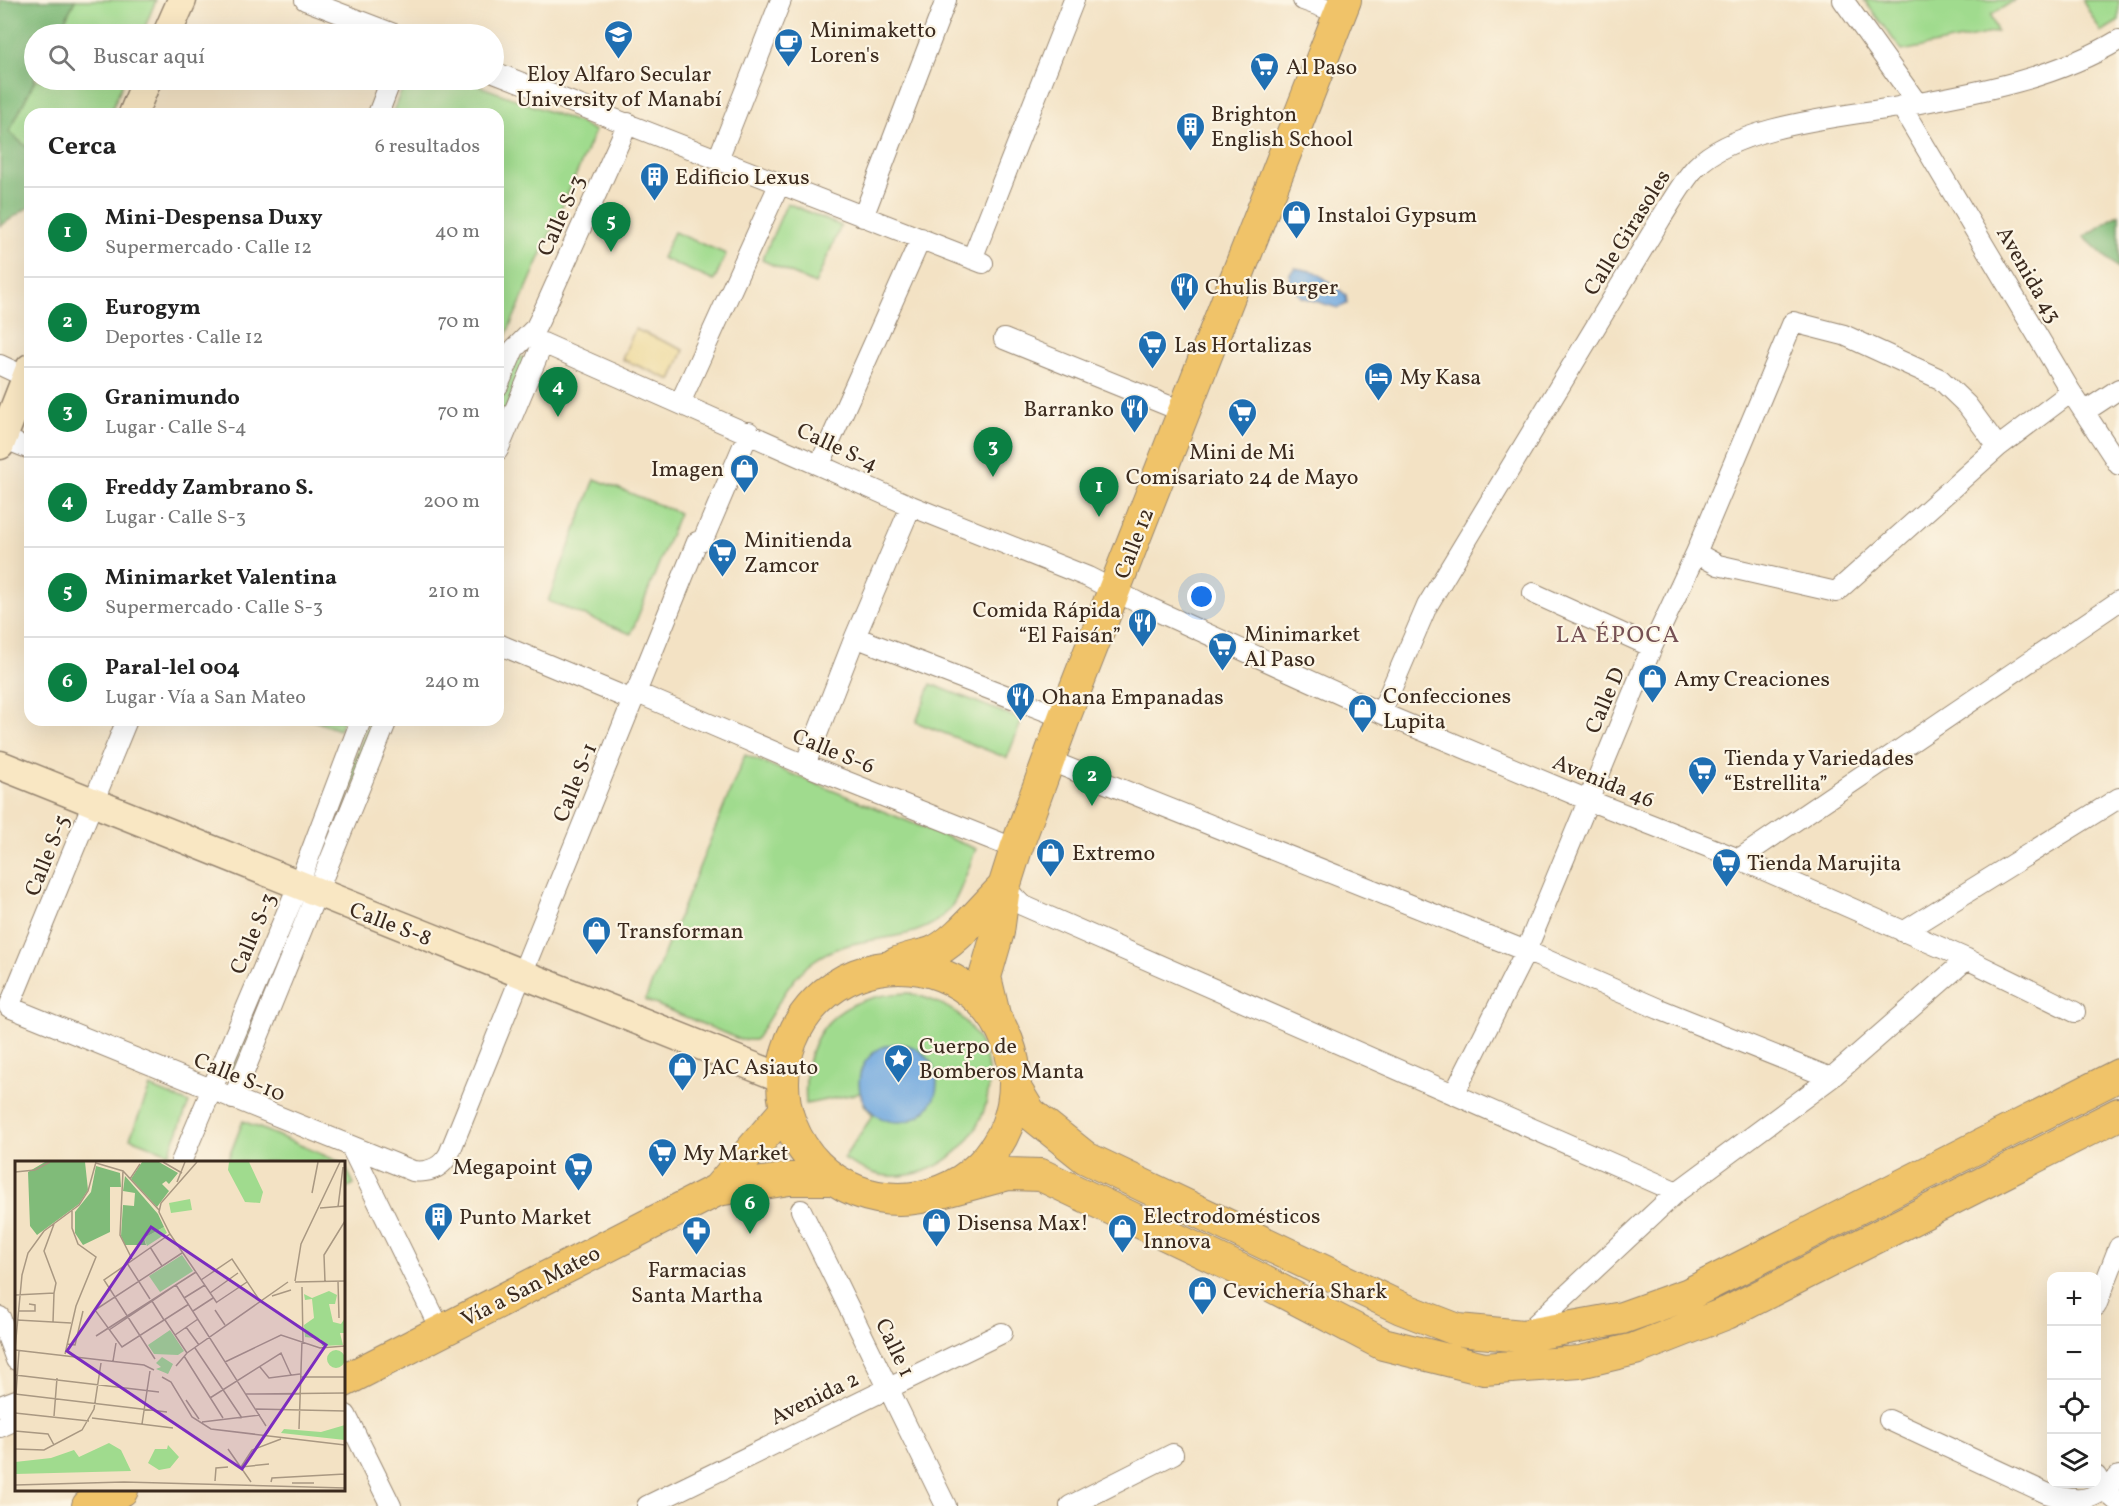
<!DOCTYPE html>
<html lang="es">
<meta charset="utf-8">
<style>
:root{--surface:#fff;--page:#f6f6f6;--text:#222;--muted:#767676;--line:#e0e0e0;--accent:#0b8043}
body{margin:0;font-family:Vollkorn,serif;background:var(--page);color:var(--text)}
.controls{position:absolute;right:18px;bottom:18px;display:grid;overflow:hidden;border-radius:12px;box-shadow:0 6px 24px #0002}
.controls button{width:54px;height:54px;display:grid;place-items:center;padding:0;border:0;border-bottom:2px solid var(--line);background:var(--surface);color:var(--text);font:30px sans-serif}
.you{position:absolute;left:1202px;top:597px;width:21px;height:21px;margin:-15px;border:4px solid #fff;border-radius:50%;background:#1a73e8;box-shadow:0 0 0 9px #1a73e833}
.badge{display:grid;place-items:center;width:39px;height:39px;border-radius:50%;background:var(--accent);color:#fff;font-size:20px;font-weight:700}
.pin{position:absolute;translate:-50% -50px;filter:drop-shadow(0 2px 3px #0008)}
.pin::after{content:'';position:absolute;top:32px;width:21px;height:18px;background:inherit;clip-path:polygon(0 0,100% 0,50% 100%)}
.list{margin:0;padding:0;list-style:none}
h2{display:flex;justify-content:space-between;align-items:center;height:78px;margin:0;padding:0 24px;font-size:26px}
h2 small{font-size:20px;font-weight:400;color:var(--muted)}
.list li{display:grid;grid-template-columns:39px 1fr auto;gap:18px;align-items:center;box-sizing:border-box;height:90px;padding:0 24px;border-top:2px solid var(--line)}
.list b{display:block;font-size:22px;white-space:nowrap}
.list p{margin:0;font-size:20px;white-space:nowrap;color:var(--muted)}
.list em{font-size:20px;font-style:normal;color:var(--muted)}
.icon{flex:none;width:33px;height:33px;fill:none;stroke:currentColor;stroke-width:2;stroke-linecap:round;stroke-linejoin:round}
.map{position:relative;flex:none;width:2119px;height:1506px;overflow:hidden}
.search{position:absolute;background:var(--surface);box-shadow:0 6px 24px #0002;left:24px;top:24px;width:480px;height:66px;display:flex;align-items:center;gap:15px;box-sizing:border-box;padding:0 21px;border-radius:33px;color:var(--muted);font-size:22px}
.panel{position:absolute;background:var(--surface);box-shadow:0 6px 24px #0002;left:24px;top:108px;width:480px;height:618px;border-radius:18px}
.map>svg:first-child{display:block}
</style>
<div class="map">
<svg width="2119" height="1506" viewBox="0 0 2119 1506">
<rect width="100%" height="100%" fill="#fcf5e5"/>
<filter id="ink" filterUnits="userSpaceOnUse"><feTurbulence type="fractalNoise" baseFrequency=".0167" numOctaves="2"/><feDisplacementMap in="SourceGraphic" scale="12" xChannelSelector="R" yChannelSelector="G"/><feConvolveMatrix kernelMatrix="1 2 1 2 8 2 1 2 1" color-interpolation-filters="sRGB"/></filter>
<filter id="wash" filterUnits="userSpaceOnUse"><feTurbulence type="fractalNoise" baseFrequency=".008" numOctaves="4" result="noise"/><feDisplacementMap in="SourceGraphic" scale="24" xChannelSelector="R" yChannelSelector="G"/><feGaussianBlur stdDeviation="1.35" result="paint"/><feColorMatrix in="noise" values="0 0 0 0 0 0 0 0 0 0 0 0 0 0 0 0 0 1.4 0 .05"/><feComposite in="paint" operator="in"/></filter>
<g filter="url(#wash)">
<rect width="100%" height="100%" fill="#f3e2c4"/>
<path fill="#a0db8e" stroke="#6e8256" stroke-width="1.5" d="M75,0H156L142,34H58Z
M1864,0H2015L1991,15L1997,32L1902,51Z
M2082,0H2119V21L2101,32Z
M35,80H124L110,114H30V150L9,132Z
M406,80H463L580,123L595,131L498,354V114H392Z
M787,203L841,226L815,284L762,260Z
M674,232L726,254L714,281L662,258Z
M523,357L526,362L498,429V403L517,358Z
M595,479L679,513L631,634L548,601Z
M931,684L1022,720L1007,758L916,722Z
M312,720H343L339,730Z
M369,720H380L318,870H315Z
M745,755L976,849C969,865 959,900 947,912C913,949 855,929 812,962C786,982 774,1014 755,1040H741L645,1000Z
M299,906L302,909L229,1079L227,1077Z
M909,993C928,998 947,1004 962,1018C1020,1076 977,1171 899,1176C878,1178 860,1168 843,1159L873,1115L865,1106L860,1093L806,1104C801,1031 837,995 909,993Z
M150,1087L189,1103L169,1153L130,1138Z
M243,1121L340,1162H227Z
M344,1164L354,1184L344,1190Z"/>
<path fill="#80bb79" stroke="#5e724c" stroke-width="1.5" d="M0,0H75L58,34H34L35,80L9,132L30,150V206L0,226Z
M2119,214V269L2084,237Z"/>
<path fill="#eeda9e" stroke="#94825e" stroke-width="1.5" d="M635,329L684,350L671,380L622,359Z"/>
<path fill="#70a8df" stroke="#56697e" stroke-width="1.5" d="M1295,268L1316,272L1346,295L1347,304L1338,308L1301,297L1289,284L1290,273Z
M859 1083a39 39 0 1 1 78 0a39 39 0 1 1-78 0Z"/>
</g>
<g filter="url(#ink)">
<g fill="none" stroke-linecap="round" stroke-linejoin="round">
<defs>
<path id="street" d="M305,0L394,34
M1303,0L1339,13
M1843,0L1917,103
M494,72L983,263
M1901,106L2071,392L2119,465
M378,114L391,80
M718,159L781,0
M863,217L946,0
M972,259L1074,0
M1004,339L1184,412
M543,343L911,506L1088,577L1137,602L1381,713L1588,800L1739,859L1967,959L2075,1012
M0,365L26,377
M498,386L514,349L536,327L540,319L628,123
M680,403L779,185
M2084,412L2119,389
M3,438L30,449
M498,450L543,343
M820,464L921,238
M1696,553L1718,565L1836,592L1998,447L2071,392
M1533,593L1652,647
M855,637L1064,718
M498,644L632,700
M635,692L805,765L1016,849
M1381,713L1427,606L1660,220C1671,203 1682,182 1696,167C1737,125 1841,117 1898,107C1974,93 2052,80 2119,40
M127,720L9,1007L413,1171C429,1173 441,1168 449,1154L697,542L703,540L749,432
M1048,760L1526,951L1659,1009L1831,1078
M805,765L855,637L911,506
M1739,859L2119,601
M1004,887L1022,905L1677,1192
M1903,932L2119,798
M1454,1094L1526,951L1652,647L1696,553L1793,322L1844,335L1940,379L1967,405L1998,447
M233,1099L387,720
M351,1147L441,1331
M181,1162L298,886L361,720
M801,1210L946,1506
M2096,1306L2119,1247
M0,1317L16,1360
M1524,1335L1677,1192L1831,1078L1967,959
M0,1406L16,1400
M346,1415L391,1506
M1889,1420L2046,1493C2080,1504 2094,1502 2119,1476
M0,1427L16,1420
M2096,1476L2105,1491L2119,1503
M647,1506L1002,1333
M1070,1506L1173,1454"/>
<path id="secondary" d="M167,34L182,0
M133,114L147,80
M0,445L30,368
M0,765L782,1078"/>
<path id="primary" d="M895,964C907,958 918,957 931,953C954,945 985,905 1004,887
M783 1083a116 116 0 1 1 232 0a116 116 0 1 1-232 0Z
M994,1015L985,977L998,932L1004,887L1016,849L1064,718L1345,0
M1016,1090L1030,1113L1086,1158L1401,1308L1458,1330L1523,1336L1622,1318L1689,1294L2119,1075
M717,1190L785,1111
M941,1192L1008,1174L1041,1175L1251,1275L1383,1344L1484,1369L1580,1362L1635,1349L1727,1313L2119,1114
M344,1381L717,1190L789,1179H831
M88,1506L122,1490"/>
</defs>
<use href="#street" stroke="#978671" stroke-width="22"/>
<use href="#secondary" stroke="#978671" stroke-width="31"/>
<use href="#primary" stroke="#978671" stroke-width="34"/>
<use href="#street" stroke="#fff" stroke-width="20"/>
<use href="#secondary" stroke="#f9e7c3" stroke-width="28"/>
<use href="#primary" stroke="#f0c369" stroke-width="32"/>
</g>
</g>
<defs>
<symbol id="university-pin" viewBox="-11 -11 22 30"><path d="M0 17L-7.5 6A9.5 9.5 0 1 1 7.5 6Z" fill="#1f6fb2" stroke="#fcf5e5"/><path d="M0-5L7-2L0 1L-7-2ZM-4 1L0 2.5L4 1V4Q0 6-4 4Z" fill="#fff"/></symbol>
<symbol id="cafe-pin" viewBox="-11 -11 22 30"><path d="M0 17L-7.5 6A9.5 9.5 0 1 1 7.5 6Z" fill="#1f6fb2" stroke="#fcf5e5"/><path d="M-5.5-4.5H6V0H3Q3 3.5 0 3.5H-2.5Q-5.5 3.5-5.5 0ZM3-3.2v2h1.7v-2ZM-6 4.5H4V6H-6Z" fill="#fff"/></symbol>
<symbol id="supermarket-pin" viewBox="-11 -11 22 30"><path d="M0 17L-7.5 6A9.5 9.5 0 1 1 7.5 6Z" fill="#1f6fb2" stroke="#fcf5e5"/><path d="M-6-5.5h2.5l.6 2H6L4.5 2H-2.5L-4.4-4H-6ZM-1.5 3.2a1.3 1.3 0 1 0 .1 0ZM3 3.2a1.3 1.3 0 1 0 .1 0Z" fill="#fff"/></symbol>
<symbol id="building-pin" viewBox="-11 -11 22 30"><path d="M0 17L-7.5 6A9.5 9.5 0 1 1 7.5 6Z" fill="#1f6fb2" stroke="#fcf5e5"/><path d="M-4-6H4V6H1V3H-1V6H-4ZM-2.5-4.3h1.7v1.8h-1.7ZM.8-4.3h1.7v1.8H.8ZM-2.5-1h1.7V.8h-1.7ZM.8-1h1.7V.8H.8Z" fill="#fff"/></symbol>
<symbol id="shop-pin" viewBox="-11 -11 22 30"><path d="M0 17L-7.5 6A9.5 9.5 0 1 1 7.5 6Z" fill="#1f6fb2" stroke="#fcf5e5"/><path d="M-5-2.5h2.3a2.7 3.5 0 0 1 5.4 0H5L5.5 6h-11ZM-1.5-2.5h3a1.5 2.3 0 0 0-3 0Z" fill="#fff"/></symbol>
<symbol id="restaurant-pin" viewBox="-11 -11 22 30"><path d="M0 17L-7.5 6A9.5 9.5 0 1 1 7.5 6Z" fill="#1f6fb2" stroke="#fcf5e5"/><path d="M-5-6h1v4h1v-4h1v4h1v-4h1v5L-1.5 .5V6h-2V.5L-5-1ZM5-6V6H3V1.5H1.5Q1.5-4 5-6Z" fill="#fff"/></symbol>
<symbol id="hotel-pin" viewBox="-11 -11 22 30"><path d="M0 17L-7.5 6A9.5 9.5 0 1 1 7.5 6Z" fill="#1f6fb2" stroke="#fcf5e5"/><path d="M-6-4.5h1.5V1H6V5H4.5V3h-9V5H-6ZM-4 0a1.8 1.8 0 1 1 3.6 0ZM.5 0V-2.5h3Q6-2.5 6 0Z" fill="#fff"/></symbol>
<symbol id="sight-pin" viewBox="-11 -11 22 30"><path d="M0 17L-7.5 6A9.5 9.5 0 1 1 7.5 6Z" fill="#1f6fb2" stroke="#fcf5e5"/><path d="M0-6L1.8-2.2L6-1.7L2.9 1.2L3.7 5.4L0 3.3L-3.7 5.4L-2.9 1.2L-6-1.7L-1.8-2.2Z" fill="#fff"/></symbol>
<symbol id="pharmacy-pin" viewBox="-11 -11 22 30"><path d="M0 17L-7.5 6A9.5 9.5 0 1 1 7.5 6Z" fill="#1f6fb2" stroke="#fcf5e5"/><path d="M-2-6h4v4h4v4h-4v4h-4v-4h-4v-4h4Z" fill="#fff"/></symbol>
</defs>
<g fill-rule="evenodd">
<use href="#university-pin" x="602" y="18" width="33" height="45"/>
<use href="#cafe-pin" x="772" y="26" width="33" height="45"/>
<use href="#supermarket-pin" x="1248" y="50" width="33" height="45"/>
<use href="#building-pin" x="1174" y="110" width="33" height="45"/>
<use href="#building-pin" x="638" y="160" width="33" height="45"/>
<use href="#shop-pin" x="1280" y="198" width="33" height="45"/>
<use href="#restaurant-pin" x="1168" y="270" width="33" height="45"/>
<use href="#supermarket-pin" x="1136" y="328" width="33" height="45"/>
<use href="#hotel-pin" x="1362" y="360" width="33" height="45"/>
<use href="#restaurant-pin" x="1118" y="392" width="33" height="45"/>
<use href="#supermarket-pin" x="1226" y="396" width="33" height="45"/>
<use href="#shop-pin" x="728" y="452" width="33" height="45"/>
<use href="#supermarket-pin" x="706" y="536" width="33" height="45"/>
<use href="#restaurant-pin" x="1126" y="606" width="33" height="45"/>
<use href="#supermarket-pin" x="1206" y="630" width="33" height="45"/>
<use href="#shop-pin" x="1636" y="662" width="33" height="45"/>
<use href="#restaurant-pin" x="1004" y="680" width="33" height="45"/>
<use href="#shop-pin" x="1346" y="692" width="33" height="45"/>
<use href="#supermarket-pin" x="1686" y="754" width="33" height="45"/>
<use href="#shop-pin" x="1034" y="836" width="33" height="45"/>
<use href="#supermarket-pin" x="1710" y="846" width="33" height="45"/>
<use href="#shop-pin" x="580" y="914" width="33" height="45"/>
<use href="#sight-pin" x="882" y="1042" width="33" height="45"/>
<use href="#shop-pin" x="666" y="1050" width="33" height="45"/>
<use href="#supermarket-pin" x="646" y="1136" width="33" height="45"/>
<use href="#supermarket-pin" x="562" y="1150" width="33" height="45"/>
<use href="#building-pin" x="422" y="1200" width="33" height="45"/>
<use href="#shop-pin" x="920" y="1206" width="33" height="45"/>
<use href="#shop-pin" x="1106" y="1212" width="33" height="45"/>
<use href="#pharmacy-pin" x="680" y="1214" width="33" height="45"/>
<use href="#shop-pin" x="1186" y="1274" width="33" height="45"/>
</g>
<g text-anchor="middle" stroke-width="4.5" stroke-linejoin="round" paint-order="stroke">
<g font-size="22" fill="#3b2a1e" stroke="#fcf5e5" text-anchor="start">
<text x="810" y="37">Minimaketto<tspan x="810" dy="25">Loren's</tspan></text>
<text x="1286" y="74">Al Paso</text>
<text x="619" y="81" text-anchor="middle">Eloy Alfaro Secular<tspan x="619" dy="25">University of Manabí</tspan></text>
<text x="1211" y="121">Brighton<tspan x="1211" dy="25">English School</tspan></text>
<text x="675" y="184">Edificio Lexus</text>
<text x="1317" y="222">Instaloi Gypsum</text>
<text x="1205" y="294">Chulis Burger</text>
<text x="1174" y="352">Las Hortalizas</text>
<text x="1400" y="384">My Kasa</text>
<text x="1114" y="416" text-anchor="end">Barranko</text>
<text x="1242" y="459" text-anchor="middle">Mini de Mi<tspan x="1242" dy="25">Comisariato 24 de Mayo</tspan></text>
<text x="724" y="476" text-anchor="end">Imagen</text>
<text x="744" y="547">Minitienda<tspan x="744" dy="25">Zamcor</tspan></text>
<text x="1121" y="617" text-anchor="end">Comida Rápida<tspan x="1121" dy="25">“El Faisán”</tspan></text>
<text x="1244" y="641">Minimarket<tspan x="1244" dy="25">Al Paso</tspan></text>
<text x="1674" y="686">Amy Creaciones</text>
<text x="1383" y="703">Confecciones<tspan x="1383" dy="25">Lupita</tspan></text>
<text x="1042" y="704">Ohana Empanadas</text>
<text x="1724" y="765">Tienda y Variedades<tspan x="1724" dy="25">“Estrellita”</tspan></text>
<text x="1072" y="860">Extremo</text>
<text x="1747" y="870">Tienda Marujita</text>
<text x="617" y="938">Transforman</text>
<text x="919" y="1053">Cuerpo de<tspan x="919" dy="25">Bomberos Manta</tspan></text>
<text x="703" y="1074">JAC Asiauto</text>
<text x="683" y="1160">My Market</text>
<text x="557" y="1174" text-anchor="end">Megapoint</text>
<text x="1143" y="1223">Electrodomésticos<tspan x="1143" dy="25">Innova</tspan></text>
<text x="459" y="1224">Punto Market</text>
<text x="957" y="1230">Disensa Max!</text>
<text x="697" y="1277" text-anchor="middle">Farmacias<tspan x="697" dy="25">Santa Martha</tspan></text>
<text x="1223" y="1298">Cevichería Shark</text>
</g>
<g font-size="22" fill="#3b2a1e" stroke="#fcf5e5">
<text transform="translate(560 215) rotate(-66)" y="8">Calle S-3</text>
<text transform="translate(1626 232) rotate(-58)" y="8">Calle Girasoles</text>
<text transform="translate(2030 274) rotate(60)" y="8">Avenida 43</text>
<text transform="translate(838 446) rotate(25)" y="8">Calle S-4</text>
<text transform="translate(1133 543) rotate(-69)" y="8">Calle 12</text>
<text transform="translate(1604 700) rotate(-67)" y="8">Calle D</text>
<text transform="translate(834 750) rotate(22)" y="8">Calle S-6</text>
<text transform="translate(1604 780) rotate(22)" y="8">Avenida 46</text>
<text transform="translate(574 782) rotate(-68)" y="8">Calle S-1</text>
<text transform="translate(46 855) rotate(-68)" y="8">Calle S-5</text>
<text transform="translate(391 923) rotate(21)" y="8">Calle S-8</text>
<text transform="translate(252 933) rotate(-67)" y="8">Calle S-3</text>
<text transform="translate(240 1076) rotate(22)" y="8">Calle S-10</text>
<text transform="translate(530 1285) rotate(-27)" y="8">Vía a San Mateo</text>
<text transform="translate(896 1347) rotate(64)" y="8">Calle 1</text>
<text transform="translate(814 1397) rotate(-26)" y="8">Avenida 2</text>
</g>
<g font-size="24" letter-spacing="1.5" fill="#755054" stroke="#fcf5e5">
<text x="1618" y="642">LA ÉPOCA</text>
</g>
</g>
<g transform="translate(15 1161)">
<rect width="330" height="330" fill="#f3e2c4"/>
<path d="M214,1H234L248,31L245,42L230,41L213,9ZM175,38L177,49L156,52L154,42ZM149,66L152,72L132,85L129,77ZM167,94L178,110L145,131L134,115ZM314,130L322,134L320,143H314L318,161L326,163L330,157V172H325L328,184L307,185L306,178L290,176L289,164L299,157L297,138L290,139L289,133L297,137ZM155,169L169,190L163,194L139,193L133,184ZM312 198a9 9 0 1 1 18 0a9 9 0 1 1-18 0ZM147,196L158,203L153,213L141,208L146,206L141,202ZM330,264V279L266,272L269,268L306,271ZM94,282L106,289L116,310L0,313V301L36,297L59,289L64,296ZM153,284L164,296L155,307L144,309L133,302L140,288H152Z" fill="#a0db8e"/>
<path d="M30,1H70L73,29L64,43L22,74L15,65L13,11ZM127,1H144L163,12L154,23L151,20L147,23L154,30L142,46L116,18ZM81,5L105,12L106,26H95V71L68,84L60,72V51L76,31ZM110,15L143,53L149,66L129,77L131,84H110L106,75L108,44L119,45L120,32L108,30Z" fill="#80bb79"/>
<path fill="none" stroke="#a99882" stroke-width="1.5" d="M148,1L167,12M182,1L146,42L144,51L155,73L202,142M81,2L108,10L144,49M108,10L105,74L117,98M0,11L20,9L35,1M115,18L125,3M162,21L170,1M297,32L303,1M323,46L328,6M305,47L330,45M39,63L29,90L41,122L39,132M135,86L147,105M167,92L80,149L107,186L174,143M112,102L135,138M186,119L217,98L245,140M280,120L286,83L325,1M323,120L324,157M280,121L330,120M310,121L309,94L330,60M161,124L251,265M287,126L288,181M195,132L223,112M0,134L39,132L38,161M257,135L276,129M169,137L190,124M137,140L149,159M202,141L232,121M200,149L210,164M3,150H20V144L14,143M178,150L198,137M2,159L56,162M150,159L172,192M171,166L184,184M94,169L161,124M160,174L183,158M81,175L181,111M52,183L60,184L68,150M180,187L227,257M0,188L7,114L13,92L29,70L64,44L73,30L81,1M0,189L129,204L139,209M50,193L61,145L81,96L63,83L57,67V50M169,195L208,257M140,198L89,119L155,73M98,200L101,182M210,201L266,174L305,187L330,185M161,205L172,192L273,121M245,206L254,217L285,213M0,214L144,231M147,216L156,221L177,256L196,268L330,284M285,216H330M0,233L152,251M1,233L4,190M231,233L330,232M195,237L266,192L276,214M171,239L184,258M241,248L330,250M0,252L74,260M39,255L42,217M77,257L158,267M187,261L245,254M127,263L135,210M284,268L287,180M0,270L33,273L39,284M0,288L29,289L67,269L79,248L86,202M213,288L236,321M330,302V321M226,306L237,289L266,278M226,306L254,303M200,320L201,307L213,306M256,321L257,317L330,313M277,322H299M0,324L109,321L330,327"/>
<path fill="#7b2cbf" fill-opacity="0.15" stroke="#7b2cbf" stroke-width="3" d="M136,66L311,184L227,308L52,190Z"/>
<rect width="330" height="330" fill="none" stroke="#3b2a1e" stroke-width="3"/>
</g>
</svg>
<div class="controls">
<button>+</button>
<button>−</button>
<button><svg class="icon" aria-label="locate" viewBox="0 0 24 24"><circle cx="12" cy="12" r="6"/><path d="M12 2v4M12 18v4M2 12h4M18 12h4"/></svg></button>
<button><svg class="icon" aria-label="layers" viewBox="0 0 24 24"><path d="M12 4l9 5-9 5-9-5zM3 14l9 5 9-5"/></svg></button>
</div>
<div class="you"></div>
<div class="pin badge" style="left:1099px;top:517px">1</div>
<div class="pin badge" style="left:1092px;top:806px">2</div>
<div class="pin badge" style="left:993px;top:477px">3</div>
<div class="pin badge" style="left:558px;top:417px">4</div>
<div class="pin badge" style="left:611px;top:252px">5</div>
<div class="pin badge" style="left:750px;top:1234px">6</div>
<div class="search"><svg class="icon" aria-label="search" viewBox="0 0 24 24"><circle cx="10" cy="10" r="6"/><path d="M15 15l6 6"/></svg>Buscar aquí</div>
<section class="panel">
<h2>Cerca<small>6 resultados</small></h2>
<ul class="list">
<li><span class="badge">1</span><div><b>Mini-Despensa Duxy</b><p>Supermercado · Calle 12</p></div><em>40 m</em></li>
<li><span class="badge">2</span><div><b>Eurogym</b><p>Deportes · Calle 12</p></div><em>70 m</em></li>
<li><span class="badge">3</span><div><b>Granimundo</b><p>Lugar · Calle S-4</p></div><em>70 m</em></li>
<li><span class="badge">4</span><div><b>Freddy Zambrano S.</b><p>Lugar · Calle S-3</p></div><em>200 m</em></li>
<li><span class="badge">5</span><div><b>Minimarket Valentina</b><p>Supermercado · Calle S-3</p></div><em>210 m</em></li>
<li><span class="badge">6</span><div><b>Paral-lel 004</b><p>Lugar · Vía a San Mateo</p></div><em>240 m</em></li>
</ul>
</section>
</div>
